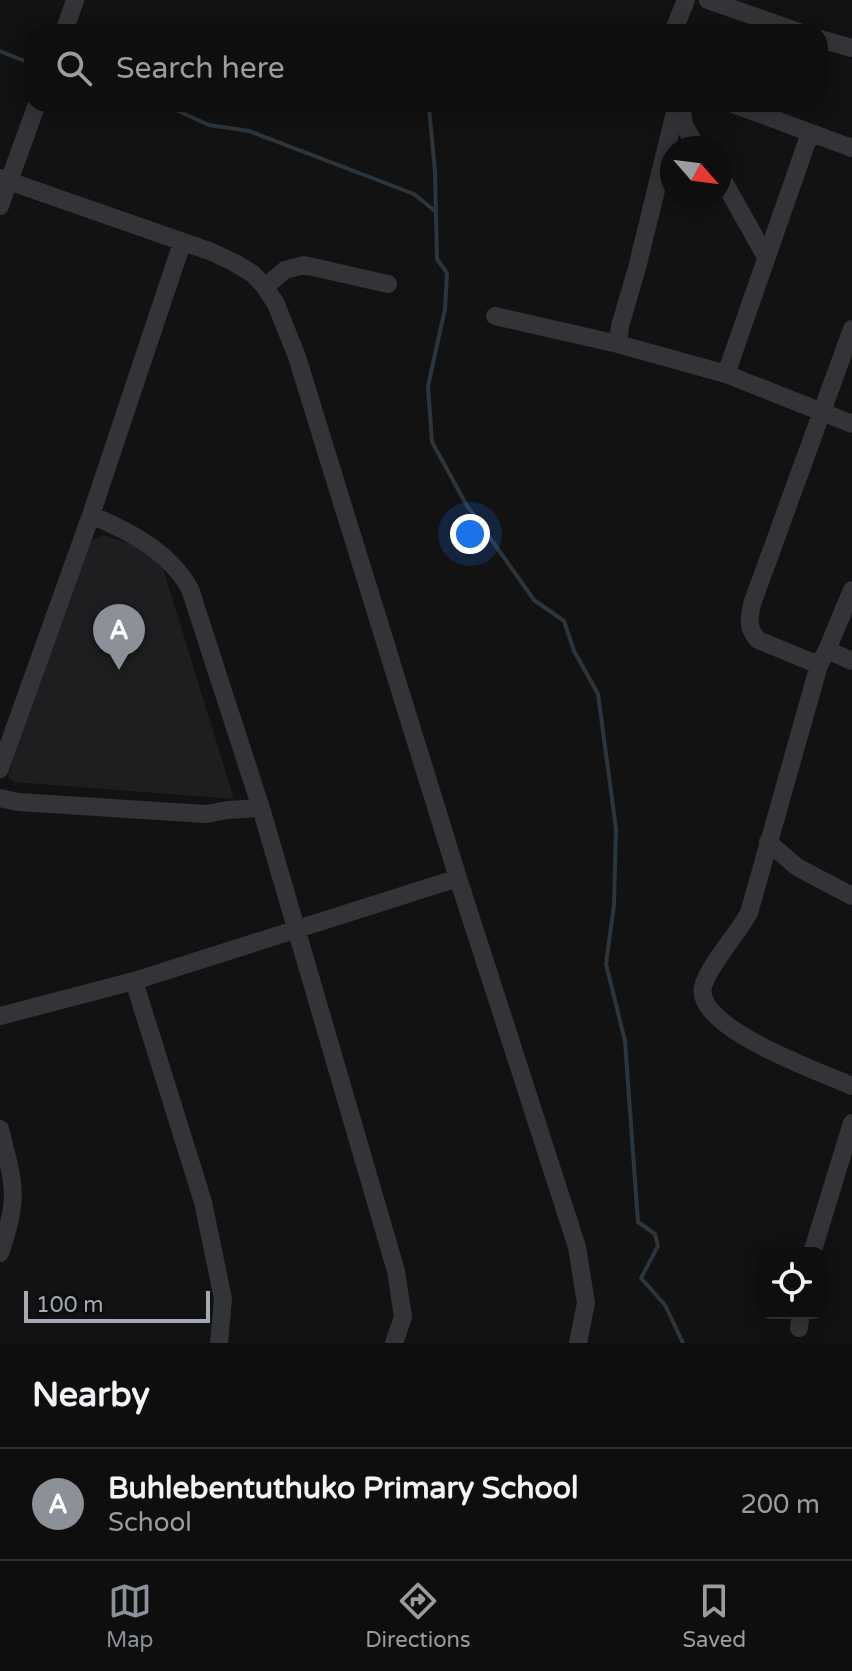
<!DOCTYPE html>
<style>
:root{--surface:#0e0e0e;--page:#171717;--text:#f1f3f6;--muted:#9b9c9e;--line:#2e2e2e;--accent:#8c9099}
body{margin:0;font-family:"Varela Round",sans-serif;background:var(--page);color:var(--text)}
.controls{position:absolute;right:24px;bottom:24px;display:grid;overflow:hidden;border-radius:16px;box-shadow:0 4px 20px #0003}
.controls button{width:72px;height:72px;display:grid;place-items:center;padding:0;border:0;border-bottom:2px solid var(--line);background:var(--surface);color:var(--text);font:40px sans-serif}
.compass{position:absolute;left:660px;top:136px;width:72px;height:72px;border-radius:50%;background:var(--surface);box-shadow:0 4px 20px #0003;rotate:118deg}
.scale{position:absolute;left:24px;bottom:20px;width:186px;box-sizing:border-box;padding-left:8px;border:4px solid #a3aab4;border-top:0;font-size:22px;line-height:28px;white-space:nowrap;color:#a3aab4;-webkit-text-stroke:6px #0d0d0e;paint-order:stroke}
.you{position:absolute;left:470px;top:534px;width:28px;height:28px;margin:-20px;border:6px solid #fff;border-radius:50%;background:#1a73e8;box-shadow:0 0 0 12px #1a73e833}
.badge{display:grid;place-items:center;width:52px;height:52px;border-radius:50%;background:var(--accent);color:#fff;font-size:26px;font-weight:700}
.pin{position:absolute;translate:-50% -66px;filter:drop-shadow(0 2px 4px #0008)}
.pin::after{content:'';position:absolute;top:42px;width:28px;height:24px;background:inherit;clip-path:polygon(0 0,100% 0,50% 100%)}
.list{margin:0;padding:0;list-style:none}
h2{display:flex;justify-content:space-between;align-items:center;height:104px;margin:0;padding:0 32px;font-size:34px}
h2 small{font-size:26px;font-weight:400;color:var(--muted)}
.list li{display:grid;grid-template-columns:52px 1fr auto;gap:24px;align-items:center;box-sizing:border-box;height:112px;padding:0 32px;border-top:2px solid var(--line)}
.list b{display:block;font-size:30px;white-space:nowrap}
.list p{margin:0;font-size:26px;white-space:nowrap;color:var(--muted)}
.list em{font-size:26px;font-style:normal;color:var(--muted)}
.icon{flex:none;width:44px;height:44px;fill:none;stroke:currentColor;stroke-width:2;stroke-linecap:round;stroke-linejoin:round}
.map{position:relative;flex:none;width:852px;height:1343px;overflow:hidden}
.search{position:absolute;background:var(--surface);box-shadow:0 4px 20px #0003;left:24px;right:24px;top:24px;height:88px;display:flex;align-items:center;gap:20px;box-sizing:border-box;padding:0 28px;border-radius:24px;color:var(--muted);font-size:30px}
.sheet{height:216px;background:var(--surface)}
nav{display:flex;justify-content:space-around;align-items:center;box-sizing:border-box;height:112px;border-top:2px solid var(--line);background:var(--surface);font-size:22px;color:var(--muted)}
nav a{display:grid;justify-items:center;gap:4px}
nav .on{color:var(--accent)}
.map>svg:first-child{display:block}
</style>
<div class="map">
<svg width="852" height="1343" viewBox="0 0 852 1343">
<rect width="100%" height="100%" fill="#121213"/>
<path fill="#1e1e20" d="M104,535L150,551L162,565L234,799L14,782L8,776L89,541Z"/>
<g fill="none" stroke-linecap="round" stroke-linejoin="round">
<path stroke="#2c353b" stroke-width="4" d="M480,32L481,30
M0,51L32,64
M163,104L209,125L249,131L414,194L435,211
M433,104L429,108L435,171L437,259L447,273L445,309L428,386L432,442L466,504L534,600L564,621L574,651L598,694L616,829L614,905L606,964L625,1041L638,1222L655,1234L658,1246L641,1278L665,1305L683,1343"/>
<path stroke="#333438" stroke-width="18" d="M708,0L799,32
M64,32L75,0
M673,32L686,0
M820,39L852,48
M677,104L637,268L620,326L618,344L726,374
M681,104L684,125L697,148
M733,104L852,148
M810,133L726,374L852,424
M720,175L766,257
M0,178L212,252L235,263L253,274L265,287L276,304L297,357L458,878L577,1247L586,1303L578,1343
M0,206L37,104
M265,287L285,270L304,265L388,284
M495,316L618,344
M91,515C129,531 170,552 190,589L261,808L396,1271L403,1317L394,1343
M852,590L827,650L819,665L749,913C738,933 707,968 703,987C694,1028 821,1072 852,1086
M827,650L852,661
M819,665L758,640C747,628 749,619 752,604L852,329
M0,769L91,515L182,243
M0,798L18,802L206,814L228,810L261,808
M768,842L797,867L852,896
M134,981L203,1202L223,1299L219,1343
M0,1016L134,981L458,878
M0,1129C14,1185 20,1197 0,1253
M812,1253L852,1123
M799,1328L801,1313"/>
</g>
</svg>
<div class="controls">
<button><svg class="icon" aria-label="locate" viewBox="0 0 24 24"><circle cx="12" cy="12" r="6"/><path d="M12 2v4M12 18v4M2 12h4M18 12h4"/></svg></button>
</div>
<svg class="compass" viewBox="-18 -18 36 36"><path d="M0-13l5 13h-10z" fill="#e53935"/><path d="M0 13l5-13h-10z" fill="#9b9c9e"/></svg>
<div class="scale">100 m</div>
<div class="you"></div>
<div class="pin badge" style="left:119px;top:670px">A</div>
<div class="search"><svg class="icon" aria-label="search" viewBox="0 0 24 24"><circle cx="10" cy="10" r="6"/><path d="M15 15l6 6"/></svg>Search here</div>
</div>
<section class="sheet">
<h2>Nearby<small></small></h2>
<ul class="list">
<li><span class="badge">A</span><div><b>Buhlebentuthuko Primary School</b><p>School</p></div><em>200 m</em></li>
</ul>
</section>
<nav>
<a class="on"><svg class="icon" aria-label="map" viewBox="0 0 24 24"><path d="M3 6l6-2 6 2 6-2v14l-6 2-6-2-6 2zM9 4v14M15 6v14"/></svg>Map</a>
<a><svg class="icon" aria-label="directions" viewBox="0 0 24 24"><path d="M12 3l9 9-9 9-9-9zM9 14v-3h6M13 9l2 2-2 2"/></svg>Directions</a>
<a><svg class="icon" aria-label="saved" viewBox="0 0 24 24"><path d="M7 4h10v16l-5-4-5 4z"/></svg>Saved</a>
</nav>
